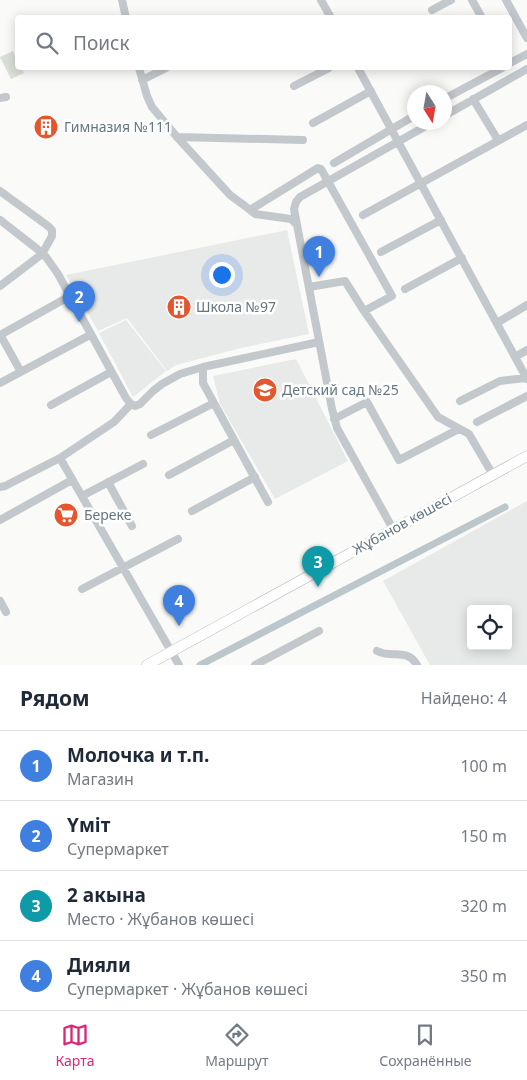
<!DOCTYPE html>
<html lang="ru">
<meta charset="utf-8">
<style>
:root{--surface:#fff;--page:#f6f6f7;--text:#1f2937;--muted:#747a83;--line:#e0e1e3;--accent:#db2777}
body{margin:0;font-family:"Noto Sans",sans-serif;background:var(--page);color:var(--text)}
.controls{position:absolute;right:15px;bottom:15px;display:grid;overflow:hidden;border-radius:5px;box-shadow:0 2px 12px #0003}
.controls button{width:45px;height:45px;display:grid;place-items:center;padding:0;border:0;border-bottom:1px solid var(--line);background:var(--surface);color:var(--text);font:25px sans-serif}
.compass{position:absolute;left:407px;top:85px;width:45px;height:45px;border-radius:50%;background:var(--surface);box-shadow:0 2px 12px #0003;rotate:169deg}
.you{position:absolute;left:221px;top:274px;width:18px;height:18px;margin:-12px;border:4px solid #fff;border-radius:50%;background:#1a73e8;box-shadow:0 0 0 8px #1a73e833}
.badge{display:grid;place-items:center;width:32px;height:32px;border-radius:50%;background:var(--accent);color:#fff;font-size:16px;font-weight:700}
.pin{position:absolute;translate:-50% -41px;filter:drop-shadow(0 1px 2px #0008)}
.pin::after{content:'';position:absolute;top:26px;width:18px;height:15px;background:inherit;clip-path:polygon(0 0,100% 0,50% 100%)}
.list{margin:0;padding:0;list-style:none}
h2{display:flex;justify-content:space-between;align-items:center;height:65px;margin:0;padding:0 20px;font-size:21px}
h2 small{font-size:16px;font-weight:400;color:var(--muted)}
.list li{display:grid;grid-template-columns:32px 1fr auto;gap:15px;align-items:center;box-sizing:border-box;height:70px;padding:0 20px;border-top:1px solid var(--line)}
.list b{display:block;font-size:19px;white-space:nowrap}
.list p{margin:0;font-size:16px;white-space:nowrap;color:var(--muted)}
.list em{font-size:16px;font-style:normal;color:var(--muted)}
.icon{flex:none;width:28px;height:28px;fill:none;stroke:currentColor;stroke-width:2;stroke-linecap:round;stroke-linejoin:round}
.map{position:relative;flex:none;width:527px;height:665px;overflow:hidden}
.search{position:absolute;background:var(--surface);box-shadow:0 2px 12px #0003;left:15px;right:15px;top:15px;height:55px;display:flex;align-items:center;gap:12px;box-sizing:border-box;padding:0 18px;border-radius:5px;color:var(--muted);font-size:19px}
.sheet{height:345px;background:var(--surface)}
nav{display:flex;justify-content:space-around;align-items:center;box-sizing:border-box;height:70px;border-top:1px solid var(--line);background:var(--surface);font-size:14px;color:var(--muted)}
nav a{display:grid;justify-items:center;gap:2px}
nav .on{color:var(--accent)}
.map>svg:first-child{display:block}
</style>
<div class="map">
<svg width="527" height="665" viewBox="0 0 527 665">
<rect width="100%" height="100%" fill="#fafaf8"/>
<path fill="#e8e9e9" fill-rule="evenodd" d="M287,230L309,334L241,348L176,365L167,371L127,318L98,331L66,275Z
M126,320L166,371L133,397L99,333Z
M296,359L348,461L275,499L220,404L213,376Z
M527,501V665H430L383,581ZM471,609H508V646H471Z"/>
<path fill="#dadfd7" d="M13,51L17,60L18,68H21L24,73L11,79L0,57Z"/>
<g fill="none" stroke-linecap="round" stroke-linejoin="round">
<path stroke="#bbc7cb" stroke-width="7" d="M200,665L505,507"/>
<defs>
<path id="major" d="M147,665L527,456"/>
</defs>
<use href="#major" stroke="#b5babe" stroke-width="11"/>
<path stroke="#c3c8cc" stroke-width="8" d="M122,0L126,18
M321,0L331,18
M472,0L482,18
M506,0L527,38
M432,10L451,0
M510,63L527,54
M139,68L147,96L152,107L177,137L230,195L245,206L255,214L291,219L297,225
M358,68L527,379
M142,80L166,68
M294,86L329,68
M0,98L6,97
M444,99L502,68
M473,99L498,140
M444,116L527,69
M313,123L371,91
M177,137L303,140
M334,163L414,116
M0,191L48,226L52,230V236L42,254L0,286
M250,210L318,168L321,169L392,296L364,311
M363,215L527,125
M0,220L36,248L46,257L58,274L126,398L131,404L135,406L140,404L153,391L162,384L180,374L203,367L319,342
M381,252L441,220
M309,287L345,281L364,311L438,417L469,434L493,475
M405,289L462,258
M497,323L527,305
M515,357L527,350
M203,367V383L268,502
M21,372L2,338V334L70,296
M0,383L90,335
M460,401L500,381L526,378
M51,405L111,372
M334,419L367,402L399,460L459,429
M477,422L527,396
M151,435L214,403
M60,458L179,665
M169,475L234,440
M108,482L132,526
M0,487L5,486L60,458L114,422L131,404
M82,496L143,464
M192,511L255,477
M0,520L72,480
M393,529L337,428L332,409L294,209L296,202L300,197L433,122
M82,589L178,539
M0,601L6,612
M377,651C381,653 385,654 390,654C402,655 410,653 417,665
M255,665L319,631"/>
<use href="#major" stroke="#fff" stroke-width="10"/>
</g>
<defs>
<symbol id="building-disc" viewBox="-11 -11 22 22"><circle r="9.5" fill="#e4572e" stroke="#fff"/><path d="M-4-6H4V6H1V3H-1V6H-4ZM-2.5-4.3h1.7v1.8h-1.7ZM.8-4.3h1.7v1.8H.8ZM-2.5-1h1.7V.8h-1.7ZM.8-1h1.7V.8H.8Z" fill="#fff"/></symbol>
<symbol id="school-disc" viewBox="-11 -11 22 22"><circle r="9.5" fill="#e4572e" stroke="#fff"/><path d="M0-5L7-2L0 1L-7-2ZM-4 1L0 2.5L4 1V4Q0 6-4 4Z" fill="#fff"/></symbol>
<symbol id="supermarket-disc" viewBox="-11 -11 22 22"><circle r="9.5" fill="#e4572e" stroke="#fff"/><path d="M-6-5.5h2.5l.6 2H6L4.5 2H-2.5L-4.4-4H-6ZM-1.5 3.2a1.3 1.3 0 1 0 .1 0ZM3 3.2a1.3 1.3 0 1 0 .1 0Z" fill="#fff"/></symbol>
</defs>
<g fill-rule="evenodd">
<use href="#building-disc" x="32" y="113" width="28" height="28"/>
<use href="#building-disc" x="165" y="293" width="28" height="28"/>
<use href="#school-disc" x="251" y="376" width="28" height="28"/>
<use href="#supermarket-disc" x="52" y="501" width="28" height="28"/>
</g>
<g text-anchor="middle" stroke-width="5" stroke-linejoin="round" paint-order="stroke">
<g font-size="14" fill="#657683" stroke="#fff" text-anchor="start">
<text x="64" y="132">Гимназия №111</text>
<text x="196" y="312">Школа №97</text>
<text x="282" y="395">Детский сад №25</text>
<text x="84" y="520">Береке</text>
</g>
<g font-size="14" fill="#657683" stroke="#fff">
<text transform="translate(402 524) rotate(-29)" y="5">Жұбанов көшесі</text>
</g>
</g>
</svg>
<div class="controls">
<button><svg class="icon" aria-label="locate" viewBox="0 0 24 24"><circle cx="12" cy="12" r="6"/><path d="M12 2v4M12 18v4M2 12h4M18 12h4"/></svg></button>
</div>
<svg class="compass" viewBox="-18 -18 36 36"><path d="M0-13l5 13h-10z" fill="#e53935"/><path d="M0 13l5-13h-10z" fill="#747a83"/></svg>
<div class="you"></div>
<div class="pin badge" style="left:319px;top:277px;background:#3f7fe0">1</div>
<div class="pin badge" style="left:79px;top:322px;background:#3f7fe0">2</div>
<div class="pin badge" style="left:318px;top:587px;background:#0f9aa8">3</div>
<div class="pin badge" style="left:179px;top:626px;background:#3f7fe0">4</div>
<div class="search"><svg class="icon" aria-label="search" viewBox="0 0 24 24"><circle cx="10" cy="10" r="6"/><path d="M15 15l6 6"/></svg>Поиск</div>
</div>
<section class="sheet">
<h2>Рядом<small>Найдено: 4</small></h2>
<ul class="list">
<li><span class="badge" style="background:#3f7fe0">1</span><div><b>Молочка и т.п.</b><p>Магазин</p></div><em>100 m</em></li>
<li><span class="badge" style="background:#3f7fe0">2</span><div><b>Үміт</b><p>Супермаркет</p></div><em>150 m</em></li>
<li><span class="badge" style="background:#0f9aa8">3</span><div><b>2 акына</b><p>Место · Жұбанов көшесі</p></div><em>320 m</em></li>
<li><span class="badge" style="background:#3f7fe0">4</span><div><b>Дияли</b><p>Супермаркет · Жұбанов көшесі</p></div><em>350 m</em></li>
</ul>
</section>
<nav>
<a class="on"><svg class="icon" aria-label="map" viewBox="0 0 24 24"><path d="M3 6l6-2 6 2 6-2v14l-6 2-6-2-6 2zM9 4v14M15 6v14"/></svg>Карта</a>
<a><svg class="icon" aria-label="directions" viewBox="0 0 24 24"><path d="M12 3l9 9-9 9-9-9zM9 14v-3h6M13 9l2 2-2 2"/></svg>Маршрут</a>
<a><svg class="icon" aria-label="saved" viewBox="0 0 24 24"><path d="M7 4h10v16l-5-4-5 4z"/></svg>Сохранённые</a>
</nav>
